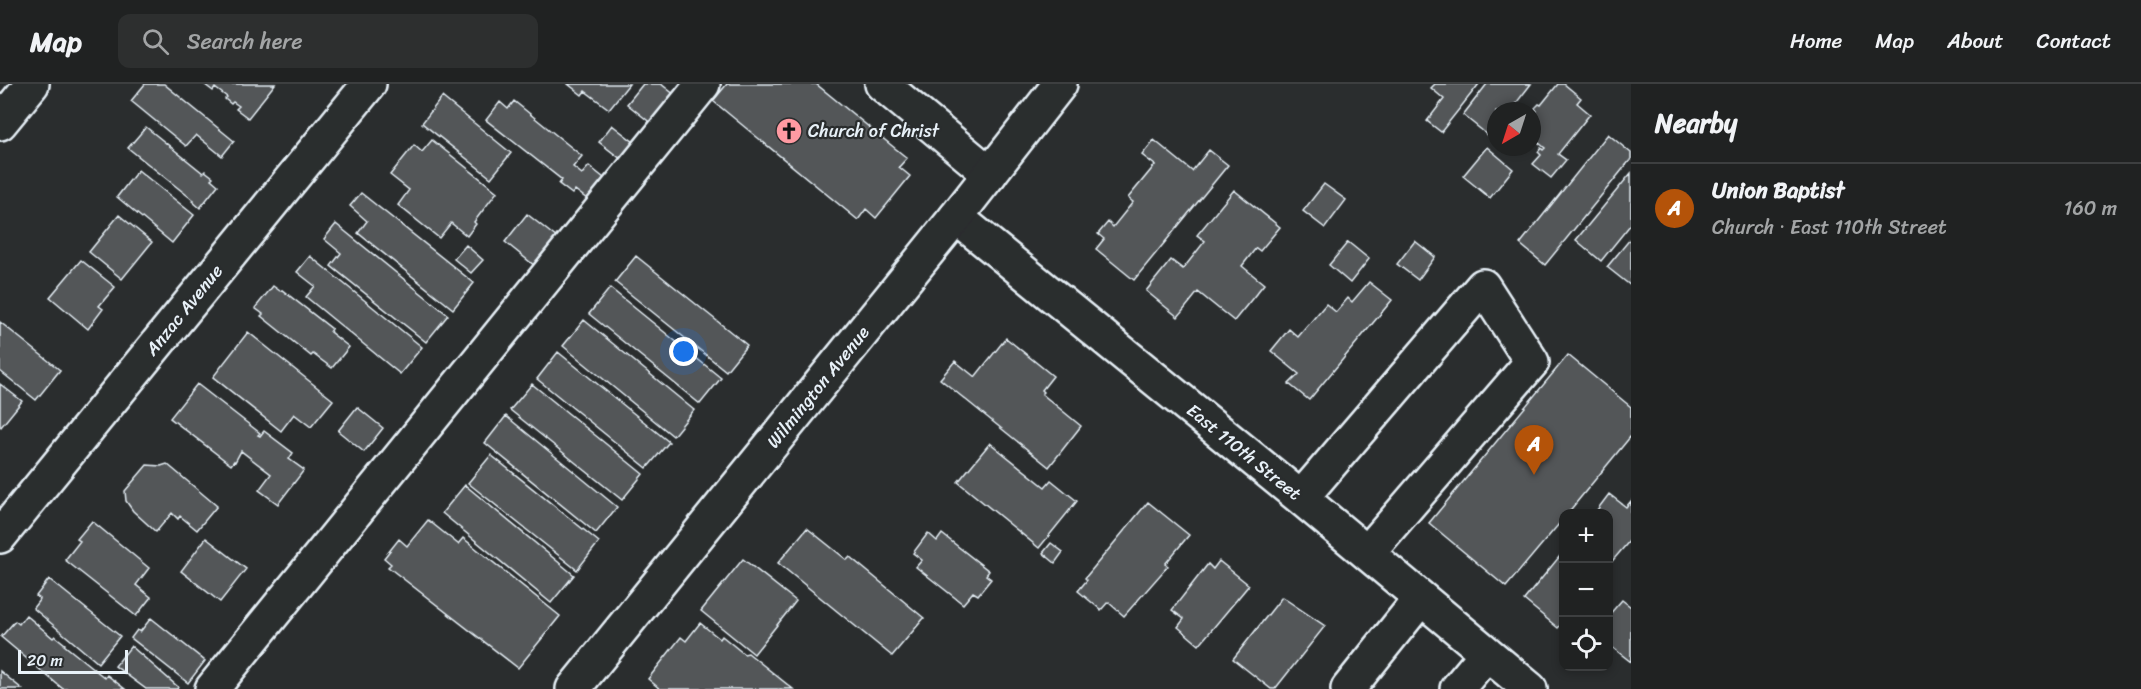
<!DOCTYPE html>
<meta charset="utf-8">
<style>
:root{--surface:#202222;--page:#2d2f2f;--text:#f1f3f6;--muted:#a2a4a5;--line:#3d3f40;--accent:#b45309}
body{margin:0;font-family:Sriracha,sans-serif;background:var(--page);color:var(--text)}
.controls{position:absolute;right:18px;bottom:18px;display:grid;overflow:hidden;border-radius:12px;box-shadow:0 3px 9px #0003}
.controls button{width:54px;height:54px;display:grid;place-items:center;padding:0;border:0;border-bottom:2px solid var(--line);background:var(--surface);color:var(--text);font:30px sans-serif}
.compass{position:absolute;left:1487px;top:18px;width:54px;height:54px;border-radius:50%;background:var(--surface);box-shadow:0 3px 9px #0003;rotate:219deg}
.scale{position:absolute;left:18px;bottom:15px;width:110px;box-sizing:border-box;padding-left:6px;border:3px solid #e8f1f8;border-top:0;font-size:16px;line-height:21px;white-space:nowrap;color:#e8f1f8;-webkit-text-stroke:4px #2a2d2e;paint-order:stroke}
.you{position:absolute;left:684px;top:268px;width:21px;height:21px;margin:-15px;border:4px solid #fff;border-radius:50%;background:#1a73e8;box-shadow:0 0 0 9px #1a73e833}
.badge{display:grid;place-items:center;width:39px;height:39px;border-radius:50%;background:var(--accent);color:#fff;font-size:20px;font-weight:700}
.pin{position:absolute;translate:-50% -50px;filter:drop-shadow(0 2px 3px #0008)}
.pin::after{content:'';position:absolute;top:32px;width:21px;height:18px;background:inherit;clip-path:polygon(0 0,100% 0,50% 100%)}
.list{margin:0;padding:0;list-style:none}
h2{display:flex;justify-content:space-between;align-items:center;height:78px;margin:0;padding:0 24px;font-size:26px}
h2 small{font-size:20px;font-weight:400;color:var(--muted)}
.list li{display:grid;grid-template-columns:39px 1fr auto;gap:18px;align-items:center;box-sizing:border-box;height:90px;padding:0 24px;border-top:2px solid var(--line)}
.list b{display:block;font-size:22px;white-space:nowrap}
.list p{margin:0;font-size:20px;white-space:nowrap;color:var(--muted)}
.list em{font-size:20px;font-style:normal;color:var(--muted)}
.icon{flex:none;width:33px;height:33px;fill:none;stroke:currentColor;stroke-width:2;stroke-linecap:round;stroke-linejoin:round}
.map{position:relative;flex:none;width:1631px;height:605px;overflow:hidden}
header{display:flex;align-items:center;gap:36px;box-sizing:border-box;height:84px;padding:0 30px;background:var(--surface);border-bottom:2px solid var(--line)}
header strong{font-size:28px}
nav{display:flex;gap:33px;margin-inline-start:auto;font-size:21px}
.search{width:420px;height:54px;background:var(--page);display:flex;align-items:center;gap:15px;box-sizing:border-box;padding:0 21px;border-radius:12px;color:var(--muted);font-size:22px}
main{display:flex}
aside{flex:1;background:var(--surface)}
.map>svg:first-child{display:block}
</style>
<header>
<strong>Map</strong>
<div class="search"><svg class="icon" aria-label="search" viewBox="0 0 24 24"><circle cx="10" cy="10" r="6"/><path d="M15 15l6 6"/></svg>Search here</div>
<nav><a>Home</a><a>Map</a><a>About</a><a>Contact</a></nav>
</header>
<main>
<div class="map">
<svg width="1631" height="605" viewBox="0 0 1631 605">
<rect width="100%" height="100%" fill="#2a2d2e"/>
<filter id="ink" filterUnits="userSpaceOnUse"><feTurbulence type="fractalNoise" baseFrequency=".0167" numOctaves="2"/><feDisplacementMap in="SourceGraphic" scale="12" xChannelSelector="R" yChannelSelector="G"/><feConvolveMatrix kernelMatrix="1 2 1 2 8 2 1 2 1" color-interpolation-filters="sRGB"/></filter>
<g filter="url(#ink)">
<path fill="#535759" stroke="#e8f1f8" stroke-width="1.5" d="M145,0H164L234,57L222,72L196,51L186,62L131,17Z
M204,0H275L248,34L236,25L239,22L233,18L231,20L225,15L227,13L215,4L213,7Z
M568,0H629L609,25L585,7L582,11Z
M643,0H661L675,11L652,40L627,20Z
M727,0H816L907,74L899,83L910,92L876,134L866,125L858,136L713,17Z
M1435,0H1479L1441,48L1427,37L1444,15L1431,4Z
M1487,0H1531L1510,27H1496V44L1489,52L1463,31Z
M1558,0H1564L1581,14L1577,19L1590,30L1558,70L1566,76L1551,94L1533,80L1541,71L1538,68L1541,64L1543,66L1545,64L1532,53V33L1537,27L1535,24L1539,20L1541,21Z
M442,13L511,69L491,94L422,39Z
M514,17L582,72L573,83L582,90L589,82L604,94L587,115L575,106L572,110L559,100L562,96L486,36L500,18L508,25Z
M612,41L639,62L626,79L599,58Z
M146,43L203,89L205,87L213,93L211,95L218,101L200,124L192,117L193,116L128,64Z
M1608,50L1631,69V75L1545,181L1520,160Z
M432,56L497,108L474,138L476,140L467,152L451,139L439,154L398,121L409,106L390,91L414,61L422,68Z
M1154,56L1192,87L1209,66L1228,81L1134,196L1096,165L1104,155L1098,150L1108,138L1113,143L1133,118L1128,114L1155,81L1142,71Z
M1487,63L1513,85L1490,114L1463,92Z
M138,86L194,131L172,159L117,113Z
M1631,89V140L1601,177L1576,156Z
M1324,100L1346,116L1325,144L1303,127Z
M1234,106L1280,143L1260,167L1256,164L1242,182L1264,200L1234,237L1198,208L1178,233L1146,207L1171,176L1183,185L1205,157L1197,151Z
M361,109L474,199L453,225L358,149L367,137L350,122Z
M527,130L557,154L535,182L505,158Z
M119,131L152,158L122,195L89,168Z
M336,140L448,231L426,258L331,182L341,169L324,155Z
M1631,154V202L1607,183Z
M1415,157L1435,173L1418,196L1397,180Z
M1348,158L1369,175L1350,199L1329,181Z
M466,161L483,176L471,189L454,175Z
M310,172L422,263L400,290L306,213L315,202L297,188Z
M636,172L747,261L726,287L615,198Z
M81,176L115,203L99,222L103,225L88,245L50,213Z
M1369,198L1392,216L1309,316L1289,300L1299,290L1271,267L1289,245L1298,253L1326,220L1336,228L1348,214L1352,218Z
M273,202L280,207L282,206L332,245L330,248L349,263L332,284L313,270L311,272L261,232L263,230L255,224Z
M610,204L721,294L700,320L589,230Z
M584,236L694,326L673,352L563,262Z
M0,238L60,286L36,316L0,287Z
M248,248L333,316L311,343L294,330L281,347L213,293Z
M1006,254L1053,292L1042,306L1044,308L1042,310L1081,342L1049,383L940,295L955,277L975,293Z
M558,268L669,358L647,384L537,295Z
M1568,271L1631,323V352L1567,430H1564V434L1506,503L1429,439Z
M0,300L22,317L1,343L0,342Z
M197,300L260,349L258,351L260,352L264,347L293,369L289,375L304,386L278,420L259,406L271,390L241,367L235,378L234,377L231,381L170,334Z
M532,300L643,390L622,416L510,326Z
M357,323L383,344L364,368L338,347Z
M506,332L617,423L596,449L485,359Z
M990,359L1045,403L1051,396L1077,417L1039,464L958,398Z
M491,371L599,458L577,486L468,399Z
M167,380L217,422L197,446L180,432L178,435L172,429L156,448L133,427L126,417L125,407L147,381L161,382Z
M465,401L574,491L551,519L442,429Z
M1609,410L1626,423L1631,417V455L1608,482V430H1594Z
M1148,418L1189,451L1165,480L1168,482L1124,532L1108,518L1101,526L1078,507L1087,496L1085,494Z
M428,436L458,460L463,454L560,532L518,584L388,483L391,480L384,474L399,455L407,462Z
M92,437L149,484L136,501L151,513L136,532L65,476L80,457L77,455Z
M807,444L847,476L850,473L924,534L892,572L778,479Z
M928,449L937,457L942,450L989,487L986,491L991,495L978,511L973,508L963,520L916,483L922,476L913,469Z
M206,454L246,485L220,518L181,487Z
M1051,459L1063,468L1055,479L1043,469Z
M1564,467V537L1558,544L1524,516Z
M743,475L796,517L754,570L701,527Z
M1219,477L1249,501L1199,561L1178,543L1184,535L1172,526L1208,480L1213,485Z
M49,495L120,552L98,579L33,524L40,515L36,512Z
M1282,513L1325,542L1275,605H1271L1233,575Z
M1622,516L1631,523V578L1608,560V532Z
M26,531L53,554L55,552L65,560L64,561L105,594L107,591L125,605H63L1,553L15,537L19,540Z
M151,534L205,577L188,599L131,554L137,546L140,548Z
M700,539L720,555L722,552L744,570L748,569L793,605H660L648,595L681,553L686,557Z
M131,562L178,603L177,605H146L115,582Z
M0,587L22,605H0Z"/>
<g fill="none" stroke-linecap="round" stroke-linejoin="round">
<defs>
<path id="minor" d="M882,0L990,90
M0,39L32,0
M956,133L1301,414L1530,605
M1301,414L1483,202L1532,278L1367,469
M0,452L369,0
M212,605L703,0
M1348,605L1421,514
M1457,605L1487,569"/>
<path id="major" d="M573,605L956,133L1060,0"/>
</defs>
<use href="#minor" stroke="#e8f1f8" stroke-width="38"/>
<use href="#major" stroke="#e8f1f8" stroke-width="38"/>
<use href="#minor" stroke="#2a2d2e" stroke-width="33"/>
<use href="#major" stroke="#2a2d2e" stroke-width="33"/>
</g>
</g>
<defs>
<symbol id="church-disc" viewBox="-11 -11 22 22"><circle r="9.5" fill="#ff9aa2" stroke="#2a2d2e"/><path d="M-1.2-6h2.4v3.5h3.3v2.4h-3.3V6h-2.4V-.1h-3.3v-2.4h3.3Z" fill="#111"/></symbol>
</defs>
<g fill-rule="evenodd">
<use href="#church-disc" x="774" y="32" width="30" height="30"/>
</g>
<g text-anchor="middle" stroke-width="4.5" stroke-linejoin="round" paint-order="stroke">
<g font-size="18" fill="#e8f1f8" stroke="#2a2d2e" text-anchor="start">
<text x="808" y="53">Church of Christ</text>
</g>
<g font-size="18" fill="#e8f1f8" stroke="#2a2d2e">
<text transform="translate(184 226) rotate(-51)" y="6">Anzac Avenue</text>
<text transform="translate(818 303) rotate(-51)" y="6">Wilmington Avenue</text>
<text transform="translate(1244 368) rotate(39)" y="6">East 110th Street</text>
</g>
</g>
</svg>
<div class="controls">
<button>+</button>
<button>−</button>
<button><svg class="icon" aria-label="locate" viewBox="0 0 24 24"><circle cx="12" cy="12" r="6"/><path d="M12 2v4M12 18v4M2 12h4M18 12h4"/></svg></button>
</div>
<svg class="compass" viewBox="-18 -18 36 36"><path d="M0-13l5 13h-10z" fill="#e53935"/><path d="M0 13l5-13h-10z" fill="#a2a4a5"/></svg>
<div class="scale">20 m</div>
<div class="you"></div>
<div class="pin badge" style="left:1534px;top:391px">A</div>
</div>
<aside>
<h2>Nearby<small></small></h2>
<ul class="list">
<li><span class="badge">A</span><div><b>Union Baptist</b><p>Church · East 110th Street</p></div><em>160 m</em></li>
</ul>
</aside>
</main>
